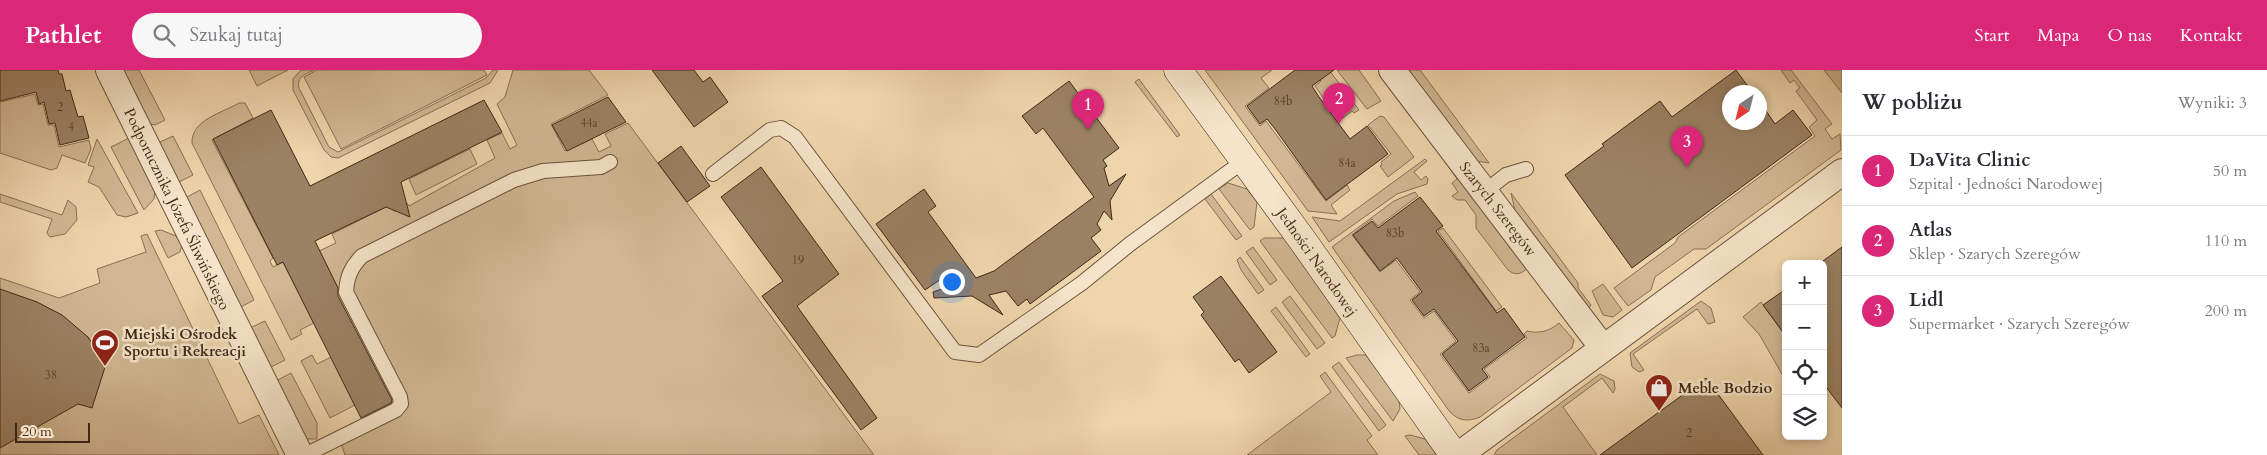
<!DOCTYPE html>
<html lang="pl">
<meta charset="utf-8">
<style>
:root{--surface:#fff;--page:#f7f7f7;--text:#2b2b33;--muted:#7c7c81;--line:#e1e1e2;--accent:#db2777}
body{margin:0;font-family:Cardo,serif;background:var(--page);color:var(--text)}
.controls{position:absolute;right:15px;bottom:15px;display:grid;overflow:hidden;border-radius:8px;box-shadow:0 2px 8px #0003}
.controls button{width:45px;height:45px;display:grid;place-items:center;padding:0;border:0;border-bottom:1px solid var(--line);background:var(--surface);color:var(--text);font:25px sans-serif}
.compass{position:absolute;left:1722px;top:15px;width:45px;height:45px;border-radius:50%;background:var(--surface);box-shadow:0 2px 8px #0003;rotate:215deg}
.scale{position:absolute;left:15px;bottom:12px;width:75px;box-sizing:border-box;padding-left:5px;border:2px solid #402817;border-top:0;font-size:14px;line-height:18px;white-space:nowrap;color:#402817;-webkit-text-stroke:4px #f5e4c9;paint-order:stroke}
.you{position:absolute;left:951px;top:211px;width:18px;height:18px;margin:-12px;border:4px solid #fff;border-radius:50%;background:#1a73e8;box-shadow:0 0 0 8px #1a73e833}
.badge{display:grid;place-items:center;width:32px;height:32px;border-radius:50%;background:var(--accent);color:#fff;font-size:16px;font-weight:700}
.pin{position:absolute;translate:-50% -41px;filter:drop-shadow(0 1px 2px #0008)}
.pin::after{content:'';position:absolute;top:26px;width:18px;height:15px;background:inherit;clip-path:polygon(0 0,100% 0,50% 100%)}
.list{margin:0;padding:0;list-style:none}
h2{display:flex;justify-content:space-between;align-items:center;height:65px;margin:0;padding:0 20px;font-size:21px}
h2 small{font-size:16px;font-weight:400;color:var(--muted)}
.list li{display:grid;grid-template-columns:32px 1fr auto;gap:15px;align-items:center;box-sizing:border-box;height:70px;padding:0 20px;border-top:1px solid var(--line)}
.list b{display:block;font-size:19px;white-space:nowrap}
.list p{margin:0;font-size:16px;white-space:nowrap;color:var(--muted)}
.list em{font-size:16px;font-style:normal;color:var(--muted)}
.icon{flex:none;width:28px;height:28px;fill:none;stroke:currentColor;stroke-width:2;stroke-linecap:round;stroke-linejoin:round}
.map{position:relative;flex:none;width:1842px;height:385px;overflow:hidden}
header{display:flex;align-items:center;gap:30px;box-sizing:border-box;height:70px;padding:0 25px;background:var(--accent);color:#fff}
header strong{font-size:24px}
nav{display:flex;gap:28px;margin-inline-start:auto;font-size:18px}
.search{width:350px;height:45px;background:var(--page);display:flex;align-items:center;gap:12px;box-sizing:border-box;padding:0 18px;border-radius:28px;color:var(--muted);font-size:19px}
main{display:flex}
aside{flex:1;background:var(--surface)}
.map>svg:first-child{display:block}
</style>
<header>
<strong>Pathlet</strong>
<div class="search"><svg class="icon" aria-label="search" viewBox="0 0 24 24"><circle cx="10" cy="10" r="6"/><path d="M15 15l6 6"/></svg>Szukaj tutaj</div>
<nav><a>Start</a><a>Mapa</a><a>O nas</a><a>Kontakt</a></nav>
</header>
<main>
<div class="map">
<svg width="1842" height="385" viewBox="0 0 1842 385">
<rect width="100%" height="100%" fill="#efd5ac"/>
<filter id="stains"><feTurbulence type="fractalNoise" baseFrequency=".004" numOctaves="4"/><feColorMatrix values="0 0 0 0 .2 0 0 0 0 .09 0 0 0 0 .02 0 0 0 .5 -.17"/></filter>
<radialGradient id="worn" r=".72"><stop offset=".6" stop-color="#630" stop-opacity="0"/><stop offset="1" stop-color="#630" stop-opacity=".3"/></radialGradient>
<path fill="#d1b893" stroke="#887055" d="M121,0H139L165,50L155,55L147,53Z
M249,0H288L257,16Z
M301,0H314C306,4 296,7 299,18L329,77L338,82L486,8L493,0H498L490,13L338,88L331,87L324,80L293,20V9Z
M317,0H484L487,5L341,79L304,7Z
M513,0H589L608,25L551,54L565,81L592,69L599,82L611,76L605,64L628,53L874,385H345L337,362L395,331L319,181L336,173L332,164L388,136L394,141H399L407,133L409,136L495,88L487,70L502,63L510,79L517,75L497,34L505,27Z
M1205,0H1272L1261,8L1269,18L1245,36L1260,56L1266,51L1326,131L1347,115L1350,120L1331,135L1337,144L1308,141Z
M1313,0H1329L1359,40L1354,43L1352,41L1339,51L1315,16L1321,11Z
M1337,0H1359L1381,31L1367,39Z
M1405,0H1420L1489,93L1476,91Z
M1781,0H1791L1832,54L1825,59L1832,69L1840,64L1841,80L1706,179H1694L1655,207L1651,220L1628,236L1614,218L1675,173L1678,167L1815,66L1809,57L1817,50L1796,21L1800,18L1794,10L1790,13Z
M1824,0H1842V23Z
M1139,9L1180,65L1177,67L1135,12Z
M35,24L38,35L43,34L48,55H54L59,77L89,70L91,79L85,93L62,85L57,98L51,100L0,83V32Z
M239,33H245L253,48L212,70L273,188L270,191L273,197L283,192L314,253L300,260L302,264L291,270L192,73C191,50 222,43 239,33Z
M1380,46L1384,47L1414,87L1388,107L1380,96L1382,95L1381,92L1391,84L1368,55Z
M173,66L193,105L177,113L158,73Z
M129,68L155,121L154,129L144,140L111,77Z
M97,69L138,143L126,147L117,145L99,117L88,112L94,97L88,95Z
M470,79L477,94L416,125L409,109Z
M1425,89L1427,91L1414,102L1421,110L1426,106L1428,109L1427,114L1397,124L1329,172L1312,147L1340,151Z
M1448,91L1529,197C1522,203 1517,207 1508,200L1476,158V145L1465,130H1457L1452,126L1458,122L1452,113L1457,109L1446,93Z
M1228,113L1247,119L1257,132L1254,157L1250,160L1219,119Z
M200,120L254,230L239,238L185,128Z
M1415,122L1418,126L1378,156L1372,149L1352,165L1380,202L1396,190L1420,222L1410,230L1424,248L1434,241L1456,271L1440,284L1469,323L1490,307L1484,299L1527,268L1524,264L1527,261C1539,264 1550,261 1559,253L1574,270L1572,278L1480,347C1468,352 1459,351 1450,342L1332,177L1394,131Z
M1511,123L1578,213V218L1591,235L1589,238L1515,140Z
M0,124L62,145L68,130L76,137L77,150L65,164L50,167L47,163L52,149L0,132Z
M1211,124L1242,166L1236,170L1205,129Z
M1443,158L1502,237L1496,241L1438,161Z
M161,160L176,166L182,175L180,182L168,188L155,161Z
M147,164L239,354L259,345L279,385H0V208L59,228L100,213L97,199L146,182L141,166Z
M1264,168H1284L1340,248L1335,266L1332,268L1260,171Z
M1253,177L1277,210L1270,215L1246,182Z
M1240,187L1264,220L1258,224L1241,200L1237,190Z
M1603,214L1622,240L1613,247L1603,245L1592,221Z
M1290,226L1325,273L1317,279L1282,232Z
M1701,231L1711,238L1715,252L1708,254L1697,239L1633,284L1644,300L1639,302L1632,297L1630,283Z
M1761,232L1786,267V311L1759,264L1743,247Z
M1276,237L1310,284L1306,287L1271,241Z
M265,251L285,290L269,298L250,258Z
M312,285L317,294L331,287L355,335L330,348L301,291Z
M1357,285H1366L1399,330L1400,339L1393,351L1346,288Z
M1339,292L1386,355L1379,361L1332,297Z
M1325,302L1372,366L1367,370L1378,385H1247L1331,322L1320,306Z
M291,303L317,353V369H308L304,367L276,311Z
M1600,304L1614,311L1615,319L1613,323L1602,308L1563,337L1597,385H1494L1497,380Z
M1410,365L1425,369L1437,385H1419L1405,366Z"/>
<path fill="#9b8264" stroke="#402817" d="M0,0H58L59,4H62L66,21L70,20L78,47L83,46L89,68L60,75L55,53L49,54L44,32L39,34L36,22L0,31Z
M652,0H694L703,12L710,7L728,32L694,57Z
M1295,0H1334L1312,16L1319,27L1350,69L1367,56L1388,84L1326,130L1275,59L1267,49L1260,54L1247,36Z
M1736,0L1752,22H1730V52H1760V32L1775,54L1793,40L1812,65L1632,198L1565,105L1604,76L1602,74L1660,31L1672,47Z
M1069,11L1119,78L1103,90L1107,96L1104,98L1109,116L1126,104L1110,131L1112,150L1104,141L1097,154L1101,160L1091,168L1101,181L1030,234L1027,229L1018,236L1006,221L989,225L1003,245L972,226L934,228L933,222L954,215L948,212L945,214L941,209L925,220L876,154L924,119L936,136L928,142L976,208L994,201L1094,127L1043,58L1036,64L1022,46Z
M608,27L626,52L567,81L552,55Z
M484,30L502,62L401,112L410,147L386,137L315,171L338,218V226L392,330L391,333L361,348L283,192L277,195L213,69L271,40L310,116Z
M681,76L710,116L687,132L658,93Z
M761,97L839,204L797,236L877,348L861,360L762,226L783,211L721,127Z
M1420,127L1443,156L1436,161L1497,243L1504,238L1525,267L1482,299L1488,307L1469,321L1442,284L1458,271L1434,239L1424,246L1412,230L1422,222L1397,188L1380,201L1353,165L1372,151L1378,158Z
M1842,177V338L1823,313V191Z
M1221,206L1277,282L1249,303L1239,289L1235,292L1201,245L1204,242L1193,227Z
M0,219L37,232L62,245L88,267L106,294L92,338L78,334L0,378Z
M1786,219V266L1763,235Z
M1706,308L1763,385H1600L1659,342Z"/>
<g fill="none" stroke-linecap="round" stroke-linejoin="round">
<defs>
<path id="lane" d="M713,104L770,60L781,58L795,67L955,282L979,285L1082,213L1130,174L1245,90
M1484,122L1506,105L1526,99
M305,385L396,340L401,334L400,327L346,222C347,207 351,197 362,186L514,110L543,101L601,97L610,92"/>
<path id="street" d="M109,0L300,385
M1392,0L1603,278
M1459,385L1842,102"/>
<path id="secondary" d="M1178,0L1303,171L1454,385"/>
</defs>
<use href="#lane" stroke="#6c533c" stroke-width="16"/>
<use href="#street" stroke="#6c533c" stroke-width="28"/>
<use href="#secondary" stroke="#402817" stroke-width="29"/>
<use href="#lane" stroke="#f5e4c9" stroke-width="14"/>
<use href="#street" stroke="#f5e4c9" stroke-width="26"/>
<use href="#secondary" stroke="#f5e4c9" stroke-width="28"/>
</g>
<defs>
<symbol id="stadium-pin" viewBox="-11 -11 22 30"><path d="M0 17L-7.5 6A9.5 9.5 0 1 1 7.5 6Z" fill="#8f2418" stroke="#f5e4c9"/><path d="M0-5a6.5 5 0 1 0 0 10a6.5 5 0 1 0 0-10ZM-3.5-1.8h7v3.6h-7Z" fill="#fff"/></symbol>
<symbol id="shop-pin" viewBox="-11 -11 22 30"><path d="M0 17L-7.5 6A9.5 9.5 0 1 1 7.5 6Z" fill="#8f2418" stroke="#f5e4c9"/><path d="M-5-2.5h2.3a2.7 3.5 0 0 1 5.4 0H5L5.5 6h-11ZM-1.5-2.5h3a1.5 2.3 0 0 0-3 0Z" fill="#fff"/></symbol>
</defs>
<g fill-rule="evenodd">
<use href="#stadium-pin" x="89" y="257" width="32" height="43"/>
<use href="#shop-pin" x="1643" y="302" width="32" height="43"/>
</g>
<g text-anchor="middle" stroke-width="5" stroke-linejoin="round" paint-order="stroke">
<g font-size="12" fill="#573e2a">
<text x="1283" y="35">84b</text>
<text x="60" y="41">2</text>
<text x="589" y="57">44a</text>
<text x="71" y="61">4</text>
<text x="1347" y="97">84a</text>
<text x="1395" y="167">83b</text>
<text x="798" y="194">19</text>
<text x="1481" y="282">83a</text>
<text x="51" y="309">38</text>
<text x="1689" y="367">2</text>
</g>
<g font-size="15" fill="#402817" stroke="#f5e4c9">
<text transform="translate(177 139) rotate(64)" y="5">Podporucznika Józefa Śliwińskiego</text>
<text transform="translate(1498 139) rotate(52)" y="5">Szarych Szeregów</text>
<text transform="translate(1317 192) rotate(55)" y="5">Jedności Narodowej</text>
</g>
<g font-size="15" font-weight="bold" fill="#402817" stroke="#f5e4c9" text-anchor="start">
<text x="124" y="269">Miejski Ośrodek<tspan x="124" dy="17">Sportu i Rekreacji</tspan></text>
<text x="1678" y="323">Meble Bodzio</text>
</g>
</g>
<rect width="100%" height="100%" filter="url(#stains)"/>
<rect width="100%" height="100%" fill="url(#worn)"/>
</svg>
<div class="controls">
<button>+</button>
<button>−</button>
<button><svg class="icon" aria-label="locate" viewBox="0 0 24 24"><circle cx="12" cy="12" r="6"/><path d="M12 2v4M12 18v4M2 12h4M18 12h4"/></svg></button>
<button><svg class="icon" aria-label="layers" viewBox="0 0 24 24"><path d="M12 4l9 5-9 5-9-5zM3 14l9 5 9-5"/></svg></button>
</div>
<svg class="compass" viewBox="-18 -18 36 36"><path d="M0-13l5 13h-10z" fill="#e53935"/><path d="M0 13l5-13h-10z" fill="#7c7c81"/></svg>
<div class="scale">20 m</div>
<div class="you"></div>
<div class="pin badge" style="left:1088px;top:60px">1</div>
<div class="pin badge" style="left:1339px;top:54px">2</div>
<div class="pin badge" style="left:1687px;top:97px">3</div>
</div>
<aside>
<h2>W pobliżu<small>Wyniki: 3</small></h2>
<ul class="list">
<li><span class="badge">1</span><div><b>DaVita Clinic</b><p>Szpital · Jedności Narodowej</p></div><em>50 m</em></li>
<li><span class="badge">2</span><div><b>Atlas</b><p>Sklep · Szarych Szeregów</p></div><em>110 m</em></li>
<li><span class="badge">3</span><div><b>Lidl</b><p>Supermarket · Szarych Szeregów</p></div><em>200 m</em></li>
</ul>
</aside>
</main>
